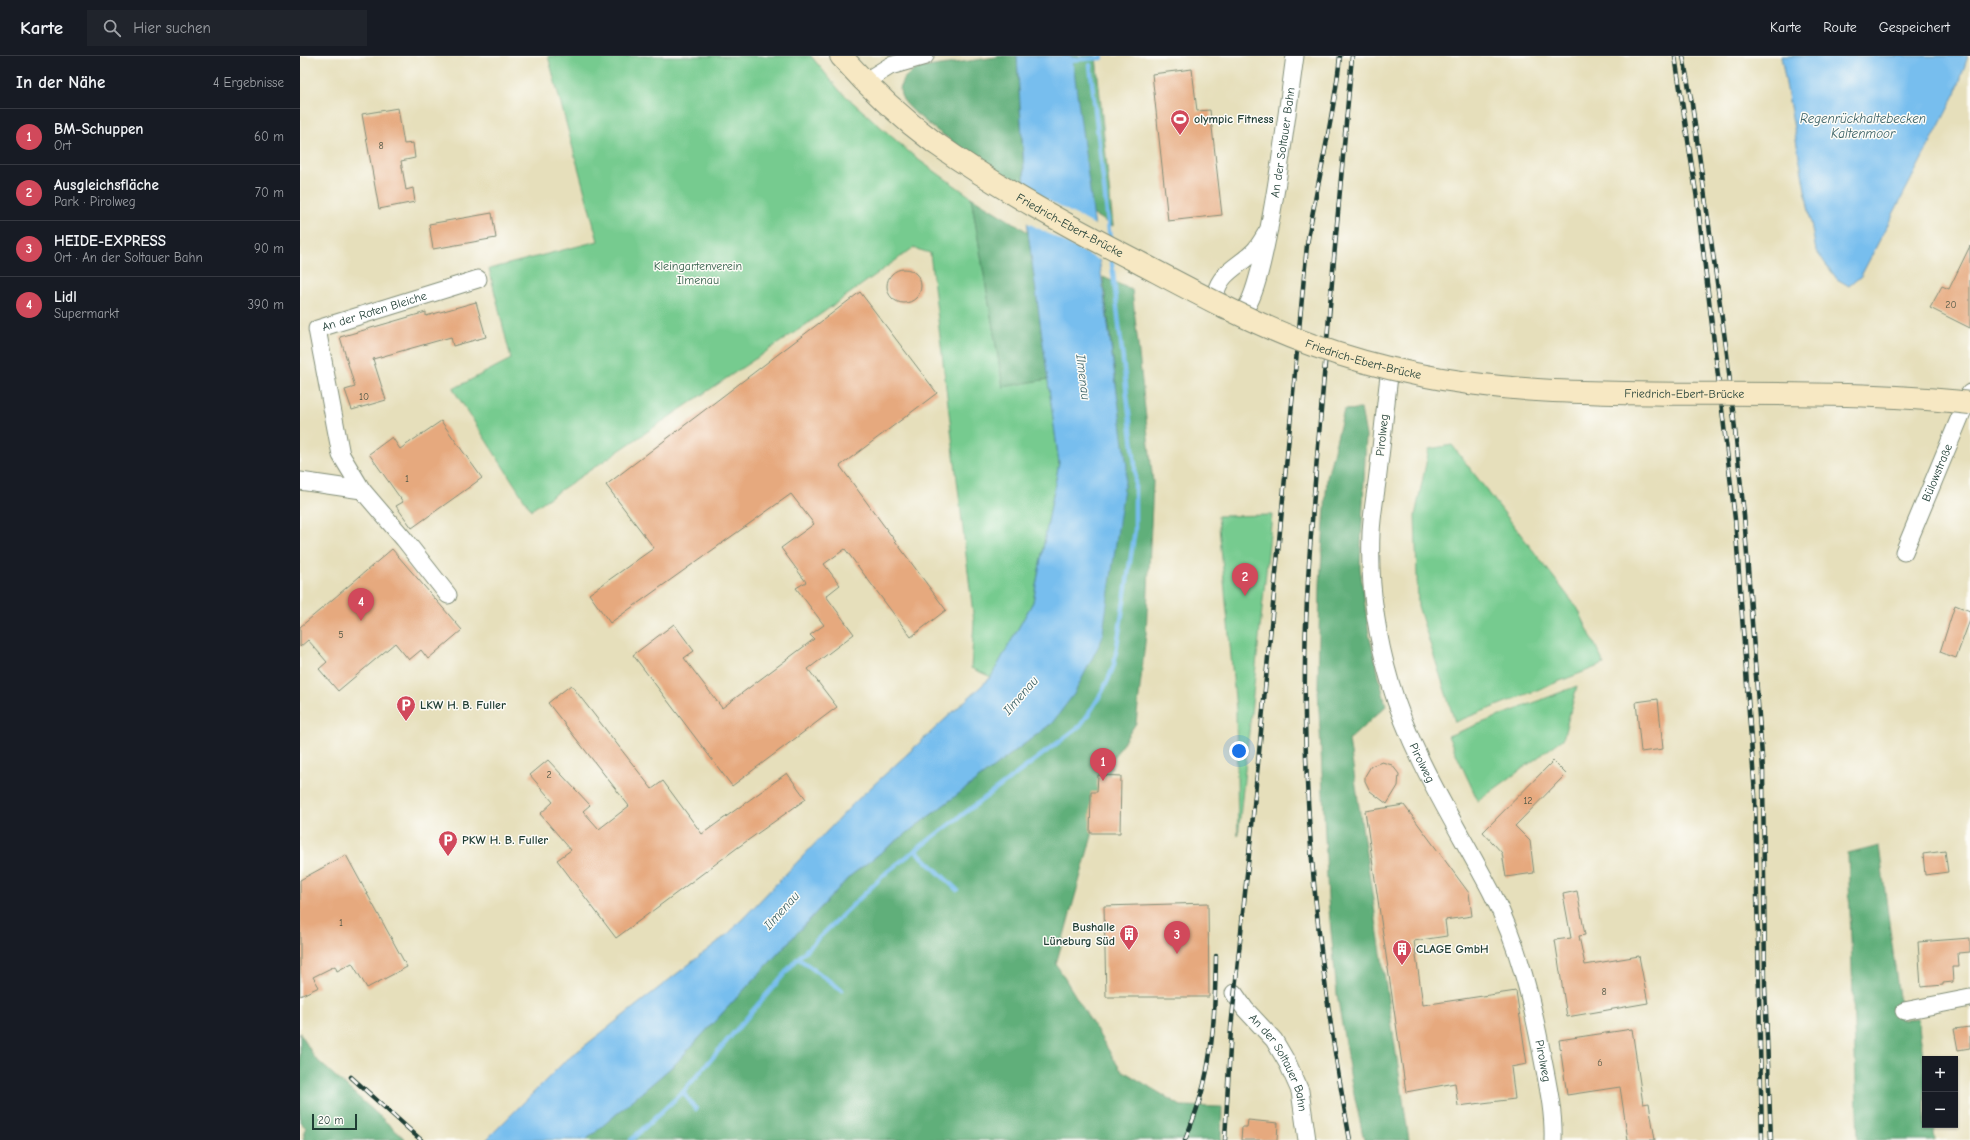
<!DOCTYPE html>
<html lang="de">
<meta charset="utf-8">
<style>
:root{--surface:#171b24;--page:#20242c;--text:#f1f3f6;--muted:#9ea1a6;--line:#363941;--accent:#d1495b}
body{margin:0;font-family:"Comic Neue",sans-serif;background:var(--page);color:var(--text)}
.controls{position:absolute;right:12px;bottom:12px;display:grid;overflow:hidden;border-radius:0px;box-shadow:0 1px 3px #0004}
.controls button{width:36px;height:36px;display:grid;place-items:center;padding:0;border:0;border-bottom:1px solid var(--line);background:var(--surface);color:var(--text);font:20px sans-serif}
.scale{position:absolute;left:12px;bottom:10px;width:45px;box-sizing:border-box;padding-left:4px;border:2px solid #1f3d34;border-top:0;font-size:11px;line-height:14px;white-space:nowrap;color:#1f3d34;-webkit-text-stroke:3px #fdfcf7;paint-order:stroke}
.you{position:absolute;left:939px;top:695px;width:14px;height:14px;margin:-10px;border:3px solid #fff;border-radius:50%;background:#1a73e8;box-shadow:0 0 0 6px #1a73e833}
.badge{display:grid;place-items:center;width:26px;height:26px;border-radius:50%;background:var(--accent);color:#fff;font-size:13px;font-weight:700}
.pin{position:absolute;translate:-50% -33px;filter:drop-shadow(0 1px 2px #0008)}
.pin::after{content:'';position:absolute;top:21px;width:14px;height:12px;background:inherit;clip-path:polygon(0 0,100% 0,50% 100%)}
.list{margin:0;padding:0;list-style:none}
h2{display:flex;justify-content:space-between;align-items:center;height:52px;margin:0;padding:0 16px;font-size:17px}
h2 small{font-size:13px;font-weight:400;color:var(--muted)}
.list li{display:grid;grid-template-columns:26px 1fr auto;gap:12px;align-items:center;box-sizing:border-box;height:56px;padding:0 16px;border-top:1px solid var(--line)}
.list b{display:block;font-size:15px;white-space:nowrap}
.list p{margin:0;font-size:13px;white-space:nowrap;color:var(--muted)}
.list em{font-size:13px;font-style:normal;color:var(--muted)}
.icon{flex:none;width:22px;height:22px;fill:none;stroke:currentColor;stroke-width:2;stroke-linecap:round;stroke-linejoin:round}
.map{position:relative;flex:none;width:1670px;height:1084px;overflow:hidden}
header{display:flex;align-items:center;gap:24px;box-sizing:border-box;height:56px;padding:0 20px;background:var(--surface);border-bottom:1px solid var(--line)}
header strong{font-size:19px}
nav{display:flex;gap:22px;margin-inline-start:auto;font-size:14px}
.search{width:280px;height:36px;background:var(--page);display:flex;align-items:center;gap:10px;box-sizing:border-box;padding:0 14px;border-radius:0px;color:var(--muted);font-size:15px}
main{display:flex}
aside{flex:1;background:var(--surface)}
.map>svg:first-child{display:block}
</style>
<header>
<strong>Karte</strong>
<div class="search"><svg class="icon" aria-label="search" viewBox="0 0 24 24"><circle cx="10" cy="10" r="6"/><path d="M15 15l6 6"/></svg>Hier suchen</div>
<nav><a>Karte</a><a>Route</a><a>Gespeichert</a></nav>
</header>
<main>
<aside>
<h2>In der Nähe<small>4 Ergebnisse</small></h2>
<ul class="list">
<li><span class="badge">1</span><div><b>BM-Schuppen</b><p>Ort</p></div><em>60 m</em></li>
<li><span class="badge">2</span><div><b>Ausgleichsfläche</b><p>Park · Pirolweg</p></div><em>70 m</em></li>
<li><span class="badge">3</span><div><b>HEIDE-EXPRESS</b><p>Ort · An der Soltauer Bahn</p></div><em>90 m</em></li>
<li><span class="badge">4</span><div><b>Lidl</b><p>Supermarkt</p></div><em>390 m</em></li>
</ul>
</aside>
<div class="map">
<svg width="1670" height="1084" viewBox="0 0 1670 1084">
<rect width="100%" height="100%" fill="#fdfcf7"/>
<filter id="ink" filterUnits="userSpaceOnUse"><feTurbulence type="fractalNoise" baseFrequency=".025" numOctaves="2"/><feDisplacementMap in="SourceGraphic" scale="8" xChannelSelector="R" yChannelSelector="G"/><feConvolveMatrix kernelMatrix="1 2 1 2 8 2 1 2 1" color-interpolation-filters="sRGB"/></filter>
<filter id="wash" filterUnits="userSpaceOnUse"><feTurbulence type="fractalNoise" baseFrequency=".012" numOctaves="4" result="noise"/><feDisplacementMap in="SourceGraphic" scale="16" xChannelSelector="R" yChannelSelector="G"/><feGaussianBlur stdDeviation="0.9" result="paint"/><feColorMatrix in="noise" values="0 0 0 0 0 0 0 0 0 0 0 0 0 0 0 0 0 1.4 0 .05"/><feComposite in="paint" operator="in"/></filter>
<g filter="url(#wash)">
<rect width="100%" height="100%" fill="#e6dfbb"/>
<path fill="#76cb8f" stroke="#4a8462" d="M248,0H511L540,35L616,102L671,141L703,330L748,323L759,407L733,546L691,621L671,612L674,566L630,197L613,192L507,268L231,454L153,333L211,303L189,213L298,185Z
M1152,389L1278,553L1304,608L1155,666L1118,550L1115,460L1129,393Z
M972,459L938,780L936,654L918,460Z
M1277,630L1263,683L1178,745L1148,680Z"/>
<path fill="#60af7a" stroke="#407657" d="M703,0H717L725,132C702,118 607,61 601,39C597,24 609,17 620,12Z
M771,0H796L813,170L789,156Z
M671,141L728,176L748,323L703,331Z
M803,221L832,234L853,426L846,578L836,667L814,701L756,908L820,1013L881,1050L922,1051L921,1084H286L375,1008L550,820L752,667L826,411Z
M1061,353L1066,380L1060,512L1069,578L1086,650L1049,684L1109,1084H1064L1051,1024L1037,938L1028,843L1018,632L1020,528L1027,422L1044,354Z
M1579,790L1602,964L1618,963L1625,1015V1069H1633L1635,1084H1558L1548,798Z
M0,977L15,1002L106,1084H3L6,1072L0,1066Z"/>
<path fill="#77beee" stroke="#4b7e91" d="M717,0H772L827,411L802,583L774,638L752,667L550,820L375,1008L286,1084H186L264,1006L429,877L555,746L691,621L733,546L759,407L728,176Z
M1481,0H1668L1656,37L1561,220L1549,230L1537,223L1516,195Z"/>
<path fill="#e6dfbb" d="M723,131L797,170L801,205L726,166Z"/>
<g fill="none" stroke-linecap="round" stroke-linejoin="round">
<path stroke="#77beee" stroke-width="4.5" d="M768,4L802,2
M790,9L810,184
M615,794L657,834
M498,902L542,934
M383,1036L396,1053
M331,1084L383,1036L498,902L588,815L780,670C795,650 806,632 814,609L835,474V409L811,199"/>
</g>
<g id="blocks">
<path fill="#e6a97e" d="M892,13L897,55L910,54L922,159L868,165L852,18Z
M98,52L104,88L113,87L115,102L101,105L106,134L113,132L115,146L79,153L62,58Z
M192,157L196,182L133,193L129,168Z
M1670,190V272L1630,252L1642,230L1649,233Z
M587 230a17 17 0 1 1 34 0a17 17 0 1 1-34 0Z
M560,236L637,337L540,410L646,554L611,581L545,493L524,508L540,529L526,540L554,578L508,613L537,651L432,730L333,599L374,568L394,595L384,602L422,652L514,583L510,579L524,569L496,532L506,526L481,492L514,468L491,438L310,567L289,538L354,492L306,429Z
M176,246L186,281L153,290L151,281L73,303L86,344L52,354L45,334L55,331L40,281L126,256V260Z
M141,365L182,422L112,472L96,450L103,446L69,398L92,381L100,393Z
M92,493L162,574L128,603L121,594L109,604L95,587L38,635L19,613L27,606L8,584L0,591V571Z
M1655,549L1670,555V564L1656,602L1640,596Z
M271,629L352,733L363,725L402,778L487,717L506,743L437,792L316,882L257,804L271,794L240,758L253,746L230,719L248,704L290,749L283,755L299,773L329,750L248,647Z
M1358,643L1363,693L1341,696L1336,646Z
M1253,705L1266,718L1215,770L1230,785L1234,817L1206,821L1202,797L1183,776Z
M1082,706L1092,709L1099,718L1098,730L1087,748L1070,735L1065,725V720L1071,710Z
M798,719L821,720L820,777H790L791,736H797Z
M1104,749L1169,837L1172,860L1145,864L1147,880L1114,885L1123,949L1216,935L1227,1008L1211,1011L1215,1043L1158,1050L1155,1027L1106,1036L1065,755Z
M1645,795L1648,816L1625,819L1623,798Z
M46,799L107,911L67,932L52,907L37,915L35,910L13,921L19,931L0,940V824Z
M1277,835L1285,879L1279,880L1285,909L1339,900L1348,947L1267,961L1255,884L1271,882L1263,838Z
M908,847L909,941H806L804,850Z
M1670,882V896L1658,897L1659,911H1652L1653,926L1643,927V929L1621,931L1618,886Z
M1670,971V992L1658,994L1654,973Z
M1332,973L1343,1048L1349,1047L1355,1084H1328L1320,1031L1267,1039L1259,984Z
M948,1064L978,1067L977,1084H941L942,1071H947Z"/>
</g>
</g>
<g filter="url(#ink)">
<use href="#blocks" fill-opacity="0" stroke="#828e78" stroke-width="1"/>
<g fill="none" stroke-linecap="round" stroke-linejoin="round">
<defs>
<g id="street">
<path d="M564,26L590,10L625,0"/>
<path id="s1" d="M969,173C965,179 961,187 956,193C942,209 921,215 916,236C911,254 931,260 943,254C965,244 990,34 995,0"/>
<path id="s2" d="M1090,312C1086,344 1083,376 1079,409C1077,431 1072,454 1071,477C1069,527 1076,578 1090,626C1112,702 1156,768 1192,837C1219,890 1232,945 1243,1004C1248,1030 1254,1057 1253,1084"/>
<path d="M0,425L62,434L104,483L148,539"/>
<path id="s3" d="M62,434L41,399L17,273L178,223"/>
<path id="s4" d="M1604,496L1670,337"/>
<path id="s5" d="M934,937L945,953L974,984L988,1008L1000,1035L1007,1084"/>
<path d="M1604,955L1670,942"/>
</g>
<path id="secondary" d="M541,0C570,33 600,61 635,87"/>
</defs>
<use href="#street" stroke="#828e78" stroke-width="19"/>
<use href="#secondary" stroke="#828e78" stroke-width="24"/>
<use href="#street" stroke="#fff" stroke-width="17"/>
<use href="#secondary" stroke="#f7e8c3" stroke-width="22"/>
<defs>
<path id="rail" d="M1375,0L1397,143L1435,463L1455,739L1462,1084
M1383,0L1392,48L1427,298L1444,459L1463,714L1465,930L1471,1084
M51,1021L121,1084
M885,1084C890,1072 895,1059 899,1046C914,999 915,949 916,900
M925,1084L931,972L953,760L1007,189C1017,126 1034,63 1040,0
M1050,1084C1024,944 1007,803 1005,660C1003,554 1013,449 1022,343C1031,229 1042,114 1052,0"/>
</defs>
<use href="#rail" stroke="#1f3d34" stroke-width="4.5"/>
<use href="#rail" stroke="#fdfcf7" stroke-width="3" stroke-dasharray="9" stroke-linecap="butt"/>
<defs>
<g id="secondary-bridge">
<path id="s6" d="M635,87C700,133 768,170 838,206C895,236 951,267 1012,289C1083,315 1161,329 1237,334C1381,343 1526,331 1670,347"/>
</g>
</defs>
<use href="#secondary-bridge" stroke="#828e78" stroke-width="24" stroke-linecap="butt"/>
<use href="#secondary-bridge" stroke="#f7e8c3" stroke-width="22"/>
</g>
</g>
<defs>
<symbol id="stadium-pin" viewBox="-11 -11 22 30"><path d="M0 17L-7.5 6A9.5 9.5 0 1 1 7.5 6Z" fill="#d1495b" stroke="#fdfcf7"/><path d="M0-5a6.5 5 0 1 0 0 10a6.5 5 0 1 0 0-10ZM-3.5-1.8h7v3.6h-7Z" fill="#fff"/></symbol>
<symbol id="parking-pin" viewBox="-11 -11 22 30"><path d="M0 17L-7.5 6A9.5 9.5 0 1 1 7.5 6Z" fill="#d1495b" stroke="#fdfcf7"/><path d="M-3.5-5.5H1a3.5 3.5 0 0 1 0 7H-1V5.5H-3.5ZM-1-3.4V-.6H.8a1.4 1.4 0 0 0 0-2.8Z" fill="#fff"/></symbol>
<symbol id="building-pin" viewBox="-11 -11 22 30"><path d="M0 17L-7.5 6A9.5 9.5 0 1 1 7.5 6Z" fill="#d1495b" stroke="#fdfcf7"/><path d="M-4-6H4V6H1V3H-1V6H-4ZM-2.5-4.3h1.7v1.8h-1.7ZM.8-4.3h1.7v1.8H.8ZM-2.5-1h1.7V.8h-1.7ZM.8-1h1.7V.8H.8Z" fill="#fff"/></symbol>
</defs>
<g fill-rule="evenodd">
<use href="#stadium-pin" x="869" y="52" width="22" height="30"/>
<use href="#parking-pin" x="95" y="638" width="22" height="30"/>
<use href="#parking-pin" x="137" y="773" width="22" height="30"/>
<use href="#building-pin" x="818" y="867" width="22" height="30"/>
<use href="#building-pin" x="1091" y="882" width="22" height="30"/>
</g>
<g text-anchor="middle" stroke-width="3" stroke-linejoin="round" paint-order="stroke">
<g font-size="10" fill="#515846">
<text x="81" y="93">8</text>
<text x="1651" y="252">20</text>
<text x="64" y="344">10</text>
<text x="107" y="426">1</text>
<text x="41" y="582">5</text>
<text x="249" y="722">2</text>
<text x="1228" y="748">12</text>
<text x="41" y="870">1</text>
<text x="1304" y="939">8</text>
<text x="1300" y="1010">6</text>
</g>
<g font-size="12" font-weight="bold" fill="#1f3d34" stroke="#fdfcf7" text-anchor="start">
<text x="894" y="67">olympic Fitness</text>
<text x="120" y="653">LKW H. B. Fuller</text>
<text x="162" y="788">PKW H. B. Fuller</text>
<text x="815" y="875" text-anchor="end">Bushalle<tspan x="815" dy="14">Lüneburg Süd</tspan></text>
<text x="1116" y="897">CLAGE GmbH</text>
</g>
<g font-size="12" fill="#1f3d34" stroke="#fdfcf7">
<text dy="4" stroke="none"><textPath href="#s1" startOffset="299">An der Soltauer Bahn</textPath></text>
<text dy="4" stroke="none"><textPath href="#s6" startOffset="158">Friedrich-Ebert-Brücke</textPath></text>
<text dy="4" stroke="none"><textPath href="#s3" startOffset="229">An der Roten Bleiche</textPath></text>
<text dy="4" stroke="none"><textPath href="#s6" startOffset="482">Friedrich-Ebert-Brücke</textPath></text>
<text dy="4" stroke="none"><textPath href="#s6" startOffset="806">Friedrich-Ebert-Brücke</textPath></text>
<text transform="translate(1082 379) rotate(-84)" y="4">Pirolweg</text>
<text dy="4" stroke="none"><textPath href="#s4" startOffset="86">Bülowstraße</textPath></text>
<text dy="4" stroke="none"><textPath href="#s2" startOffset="404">Pirolweg</textPath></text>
<text dy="4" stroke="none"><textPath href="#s2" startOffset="728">Pirolweg</textPath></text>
<text dy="4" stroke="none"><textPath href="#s5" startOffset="84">An der Soltauer Bahn</textPath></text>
</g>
<g font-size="12" fill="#35604b" stroke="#fdfcf7">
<text x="398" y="214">Kleingartenverein<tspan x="398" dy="14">Ilmenau</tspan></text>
</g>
<g font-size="13" font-style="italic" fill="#355d62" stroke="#fdfcf7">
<text x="1563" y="67">Regenrückhaltebecken<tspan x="1563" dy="15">Kaltenmoor</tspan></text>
<text transform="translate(784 321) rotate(83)" y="5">Ilmenau</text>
<text transform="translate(720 639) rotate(-49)" y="5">Ilmenau</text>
<text transform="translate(481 854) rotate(-48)" y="5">Ilmenau</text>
</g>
</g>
</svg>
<div class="controls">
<button>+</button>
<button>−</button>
</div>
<div class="scale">20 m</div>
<div class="you"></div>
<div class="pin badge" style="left:803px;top:725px">1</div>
<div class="pin badge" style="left:945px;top:540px">2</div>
<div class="pin badge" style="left:877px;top:898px">3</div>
<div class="pin badge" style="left:61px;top:565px">4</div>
</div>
</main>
